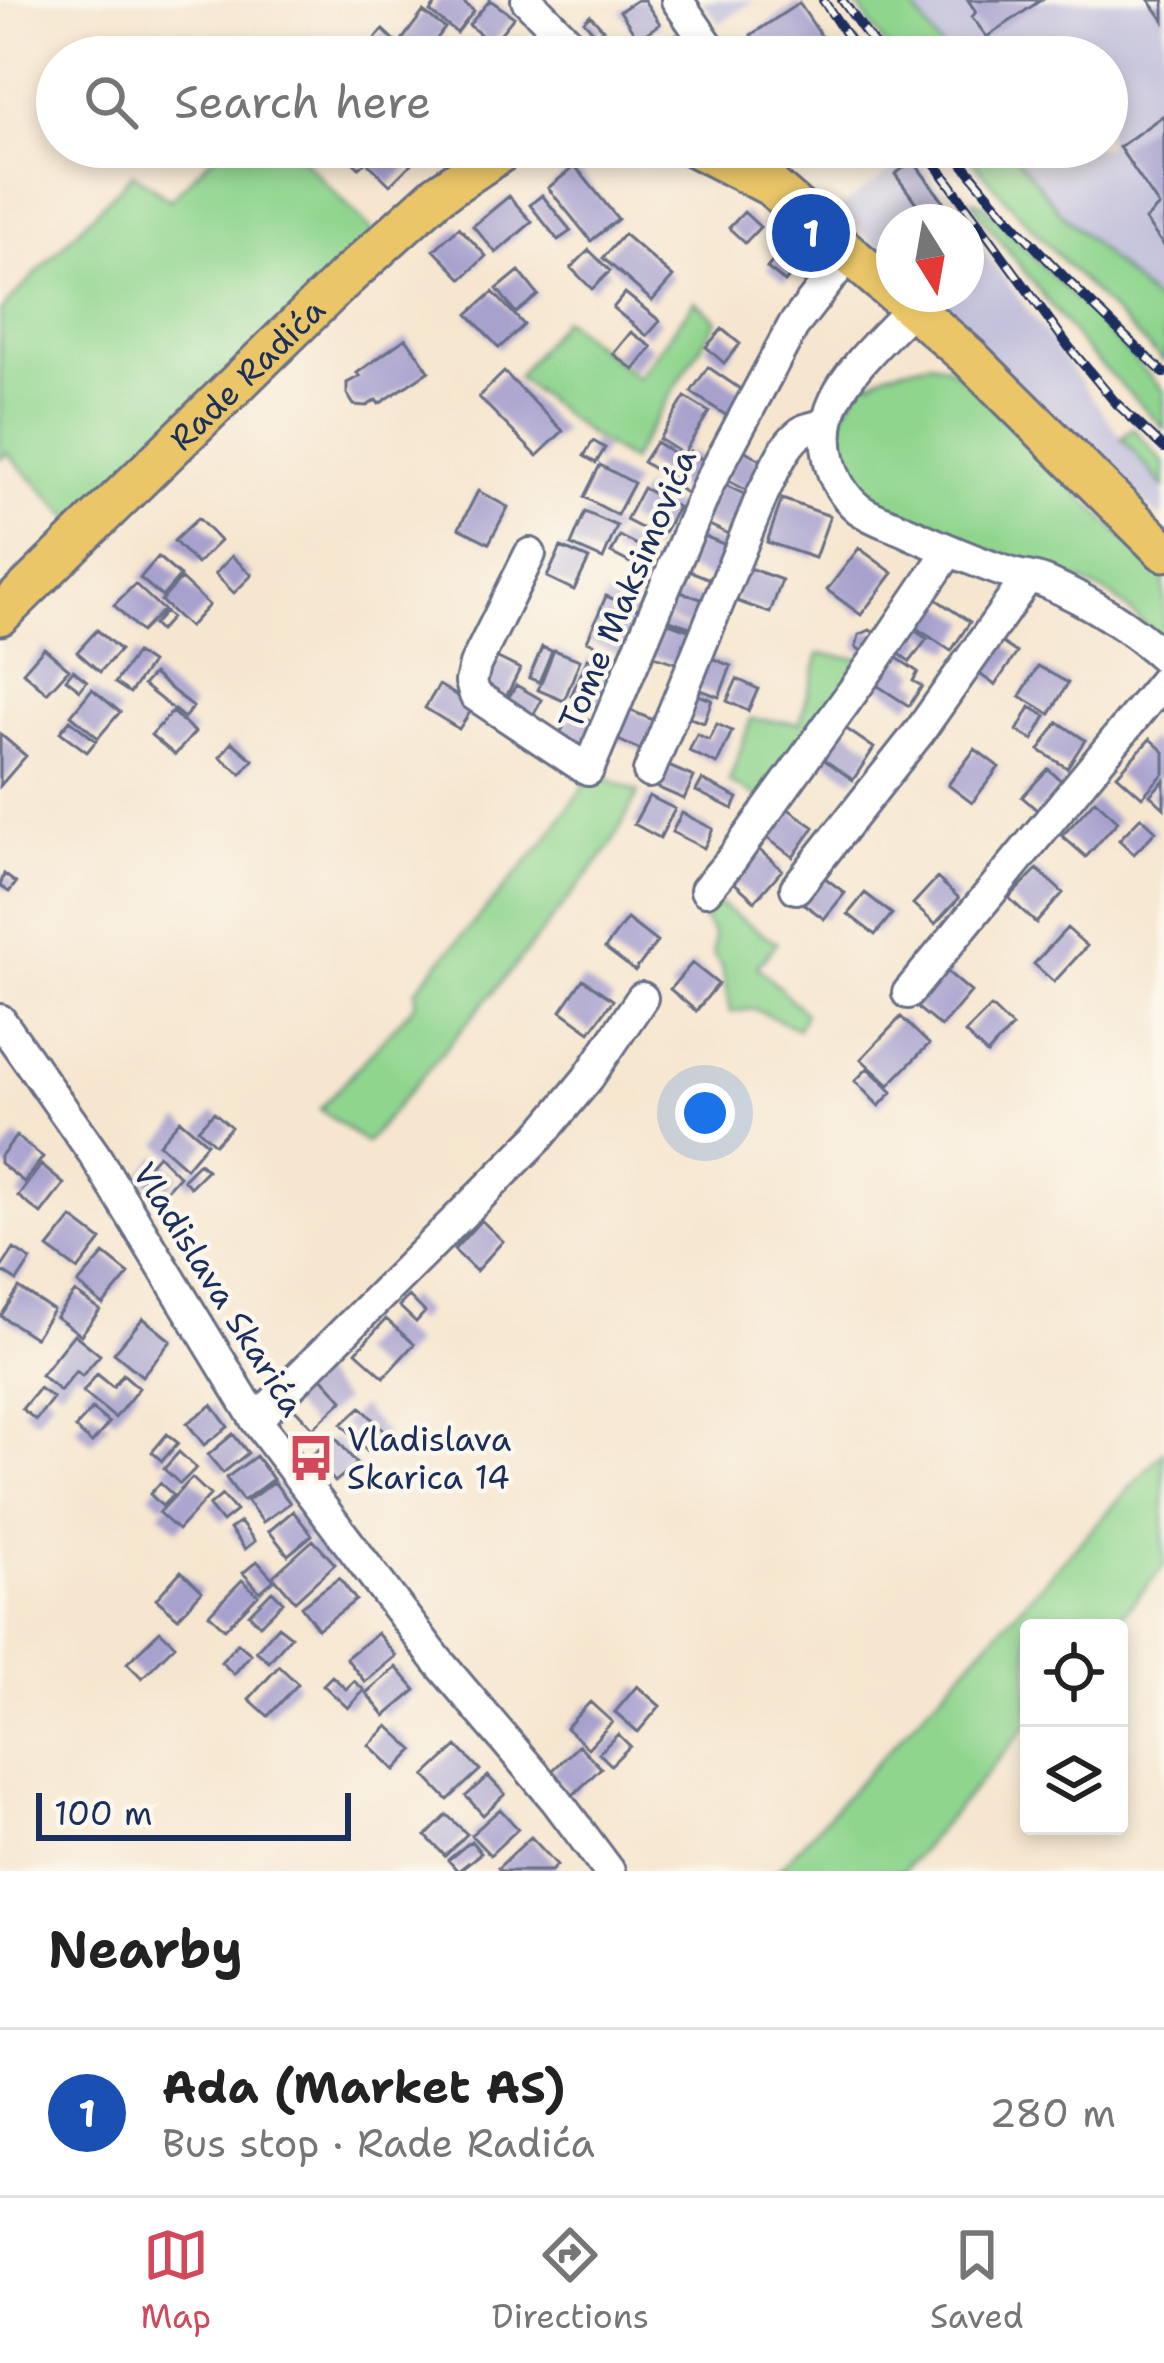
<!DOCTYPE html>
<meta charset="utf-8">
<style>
:root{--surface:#fff;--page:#f2f2f2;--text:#222;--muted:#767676;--line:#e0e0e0;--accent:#d1495b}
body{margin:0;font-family:"Shantell Sans",sans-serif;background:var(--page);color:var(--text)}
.controls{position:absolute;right:36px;bottom:36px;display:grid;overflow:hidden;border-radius:12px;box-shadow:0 6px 18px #0003}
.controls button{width:108px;height:108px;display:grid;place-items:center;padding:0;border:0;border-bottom:3px solid var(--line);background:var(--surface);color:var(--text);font:60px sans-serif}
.compass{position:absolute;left:876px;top:204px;width:108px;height:108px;border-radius:50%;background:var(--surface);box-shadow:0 6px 18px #0003;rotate:169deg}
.scale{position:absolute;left:36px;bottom:30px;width:315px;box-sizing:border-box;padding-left:12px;border:6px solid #1b2f5e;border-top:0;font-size:33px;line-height:42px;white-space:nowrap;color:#1b2f5e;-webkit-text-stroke:9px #fbf7ec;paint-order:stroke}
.you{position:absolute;left:705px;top:1113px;width:42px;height:42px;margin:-30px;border:9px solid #fff;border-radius:50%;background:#1a73e8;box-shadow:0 0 0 18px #1a73e833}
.badge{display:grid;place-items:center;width:78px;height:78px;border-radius:50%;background:var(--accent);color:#fff;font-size:39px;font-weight:700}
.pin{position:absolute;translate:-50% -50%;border:6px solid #fff;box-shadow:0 3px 12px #0006}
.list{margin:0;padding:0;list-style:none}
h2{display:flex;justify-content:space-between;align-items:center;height:156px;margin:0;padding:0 48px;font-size:51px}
h2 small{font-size:39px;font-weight:400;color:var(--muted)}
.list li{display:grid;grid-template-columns:78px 1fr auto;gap:36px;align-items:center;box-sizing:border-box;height:168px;padding:0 48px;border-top:3px solid var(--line)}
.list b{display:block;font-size:45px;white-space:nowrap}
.list p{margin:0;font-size:39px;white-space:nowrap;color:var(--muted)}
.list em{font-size:39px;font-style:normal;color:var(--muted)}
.icon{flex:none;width:66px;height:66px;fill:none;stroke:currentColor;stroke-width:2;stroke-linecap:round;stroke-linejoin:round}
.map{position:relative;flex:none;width:1164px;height:1871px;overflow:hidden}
.search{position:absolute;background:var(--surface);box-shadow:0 6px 18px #0003;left:36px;right:36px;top:36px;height:132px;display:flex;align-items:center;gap:30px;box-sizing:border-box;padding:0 42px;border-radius:66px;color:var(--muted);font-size:45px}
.sheet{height:324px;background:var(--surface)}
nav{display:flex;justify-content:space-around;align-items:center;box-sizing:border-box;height:168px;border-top:3px solid var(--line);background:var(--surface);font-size:33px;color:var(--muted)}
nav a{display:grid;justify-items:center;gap:6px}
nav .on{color:var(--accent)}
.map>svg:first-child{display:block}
</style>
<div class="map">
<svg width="1164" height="1871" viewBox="0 0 1164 1871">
<rect width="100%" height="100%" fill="#fbf7ec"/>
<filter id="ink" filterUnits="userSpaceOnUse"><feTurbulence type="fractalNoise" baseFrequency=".00833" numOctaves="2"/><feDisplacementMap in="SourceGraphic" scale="24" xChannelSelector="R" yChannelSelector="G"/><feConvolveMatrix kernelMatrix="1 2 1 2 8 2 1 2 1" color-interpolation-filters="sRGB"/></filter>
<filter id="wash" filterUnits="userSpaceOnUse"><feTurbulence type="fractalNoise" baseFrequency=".004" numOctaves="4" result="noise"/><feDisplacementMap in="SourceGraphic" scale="48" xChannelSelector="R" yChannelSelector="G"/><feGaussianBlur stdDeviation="2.7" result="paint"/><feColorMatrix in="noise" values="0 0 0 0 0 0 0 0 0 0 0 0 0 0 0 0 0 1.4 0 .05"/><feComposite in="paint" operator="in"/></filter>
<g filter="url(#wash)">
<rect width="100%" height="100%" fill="#f6e6cf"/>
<path fill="#c3c1db" d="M702,0H754L720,24Z
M908,0H1164V311L1060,212L1008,147H1107V57H947Z
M913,155L962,222H894V265L839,208Z
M966,227L1122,438L1164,487V511L1159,517L922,294H966Z"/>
<path fill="#90d58e" stroke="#568276" stroke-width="3" d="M854,0H908L947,57H893Z
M222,147H291L375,234L79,527L7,453L0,459V311L133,173L170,200Z
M962,147H1008L1060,212L1164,311V362C1093,294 1024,224 962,147Z
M973,200L982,203L1164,391V428L1084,348L979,213Z
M695,301L717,320L630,461L590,435L517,377L563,319L638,378Z
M930,362L944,365L959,374L1164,579V641L1114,597L1083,582L927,530L867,500L843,470L838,436L843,412L867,378L871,382L887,372Z
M1133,428L1164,463V487L1122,438Z
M819,654L865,659L766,801L729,782L751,719L800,723Z
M593,773L639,792L610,847L514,967L366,1143L320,1109L416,1003V989L543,844Z
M711,899L777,943L757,966L805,1013L798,1029L754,1009L730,1012L722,967L713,953L714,935L704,920Z
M1164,1451V1566L1111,1628H1029V1724L903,1871H777Z"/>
<g id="blocks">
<path fill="#a7a1ce" d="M439,0H460L474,11L457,33L430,12Z
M490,0L514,17L492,44L469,25Z
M637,0H644L660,24L638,39L620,11Z
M968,0H1041L987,37L972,17L976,12Z
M1149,0H1164V21Z
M799,3L834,55L766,57L751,35Z
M423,12L445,28L424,56L402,40Z
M590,15L603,29L596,35L584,21Z
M383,30L400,46L391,56L384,50L378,57H364L361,54Z
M622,33L637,55L634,57H614L605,44Z
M549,35L575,57H531Z
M676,35L693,57H646Z
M454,43L474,57H443Z
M1164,115V246L1145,220L1159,206L1119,147Z
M338,147H356L368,159L359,168Z
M386,147H412L420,155L390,185L369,164Z
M826,147H855L835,161Z
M913,161L943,201L925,215L895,174Z
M575,166L618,219L591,241L548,188Z
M542,195L571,231L558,240L530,205Z
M509,196L532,222L496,253L473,226Z
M744,212L760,227L745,243L729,228Z
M459,227L486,256L462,279L434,250Z
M624,234L673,277L652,301L603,258Z
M589,250L610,271L592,289L571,268Z
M781,252L798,266L785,282L767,268Z
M519,271L538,295L516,313L497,289Z
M493,292L524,325L499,348L468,314Z
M625,293L660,321L647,336L613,308Z
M722,329L740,344L724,363L706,347Z
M631,332L652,347L634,370L613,354Z
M406,338L429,371L379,404L376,400L367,406L354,405L347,394V383L360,376L357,373Z
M708,367L746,393L730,418L691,392Z
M504,372L563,431L537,456L479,397Z
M685,397L709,412L683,454L659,439Z
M593,441L605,448L596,463L584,456Z
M656,442L678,456L665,476L643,462Z
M742,449L766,463L749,492L725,479Z
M690,451L711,466L690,496L670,482Z
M600,465L634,483L617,515L584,497Z
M719,482L754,499L735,537L701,521Z
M643,488L678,507L661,538L626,520Z
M478,491L508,507L489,543L459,528Z
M782,499L830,516L815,558L767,542Z
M585,512L617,526L603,559L571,545Z
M198,518L220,541L197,564L174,541Z
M697,533L731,547L717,582L683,568Z
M620,536L649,551L640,568L611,553Z
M561,547L589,559L574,590L547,577Z
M859,548L893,573L861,615L827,590Z
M232,556L252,575L234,593L215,574Z
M158,557L180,576L162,597L140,578Z
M746,567L782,580L770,613L734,600Z
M181,579L209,605L189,627L161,601Z
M135,584L163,610L141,632L114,605Z
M671,589L710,602L701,631L661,617Z
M606,596L647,613L628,658L587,641Z
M934,598L970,622L951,651L915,627Z
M165,612L171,618L159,631L153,625Z
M660,620L697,633L685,666L648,654Z
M913,629L927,639L910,662L897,652Z
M97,630L120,650L100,672L77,652Z
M870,630L879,636L867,655L856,647L859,635Z
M992,636L1017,653L995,685L971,668Z
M542,647L552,651L539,682L529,678Z
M44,648L69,669L47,693L23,672Z
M554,650L580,660L564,701L538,690Z
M136,653L151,663L130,693L115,683Z
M702,654L731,666L719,697L690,686Z
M492,655L520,669L506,697L478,683Z
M894,656L918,672L913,681L922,686L909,706L875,684Z
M588,658L617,671L601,709L571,696Z
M1038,666L1068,683L1050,714L1020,696Z
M73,670L87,681L80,690L66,679Z
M153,674L193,707L184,718L143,685Z
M737,679L758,689L748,711L727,701Z
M439,685L474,706L459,729L425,708Z
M516,685L542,700L529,722L503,707Z
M92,689L120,712L98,738L71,715Z
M690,692L712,700L704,723L682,715Z
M1030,707L1046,716L1033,740L1017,731Z
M627,709L660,723L647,753L614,738Z
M572,711L599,725L584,753L557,739Z
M172,712L195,732L175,755L151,735Z
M70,720L96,741L87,752L60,732Z
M1058,722L1085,740L1067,768L1039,750Z
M717,724L732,731L717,764L689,751L697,734L709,740Z
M845,728L874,748L853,780L823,759Z
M0,734L26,756L0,786Z
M1150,739L1164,752V773L1142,797L1117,775Z
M232,742L253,760L241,774L220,757Z
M975,749L999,767L972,803L948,785Z
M666,765L694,777L684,799L656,787Z
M1048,769L1064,783L1038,811L1022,797Z
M702,780L738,798L733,809L696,791Z
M1164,780V808L1150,795Z
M649,796L675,809L660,838L634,824Z
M1095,800L1118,821L1086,857L1062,836Z
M781,804L814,827L793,857L760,833Z
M682,813L713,829L704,848L672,832Z
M1141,817L1156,831L1134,854L1119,840Z
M755,846L782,870L755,901L728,877Z
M1037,869L1063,893L1036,923L1009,898Z
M4,874L16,883L9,892L0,886Z
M820,874L845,893L824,919L799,900Z
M937,878L959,898L935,924L913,904Z
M865,893L892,914L875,935L848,914Z
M627,919L657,942L635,971L605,948Z
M1067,928L1087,946L1054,982L1034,964Z
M692,963L718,984L696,1011L670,989Z
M944,969L971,992L941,1027L914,1005Z
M583,979L613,1000L590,1032L561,1011Z
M991,1007L1012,1027L987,1054L965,1033Z
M901,1017L929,1044L889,1085L861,1059Z
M868,1068L892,1092L879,1106L855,1081Z
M214,1112L231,1127L215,1144L198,1129Z
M180,1120L207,1143L186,1168L159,1144Z
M16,1136L43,1157L24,1182L0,1163V1157Z
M158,1155L179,1176L161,1196L139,1176Z
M199,1163L207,1170L190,1187L183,1179Z
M41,1165L64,1184L41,1214L18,1196Z
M72,1218L101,1240L78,1270L48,1248Z
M481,1220L503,1241L476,1271L454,1250Z
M14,1249L31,1260L17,1281L0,1270Z
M104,1254L129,1274L103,1305L78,1284Z
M19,1288L53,1310L35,1338L1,1316Z
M75,1292L100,1310L81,1335L56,1317Z
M409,1296L425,1312L416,1322L399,1306Z
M143,1318L171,1341L142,1376L114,1353Z
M386,1319L414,1344L384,1377L356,1352Z
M74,1334L100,1355L82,1376L76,1371L60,1391L41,1375Z
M318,1373L343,1400L313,1428L288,1402Z
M97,1374L113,1387L123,1374L139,1388L115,1418L83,1392Z
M39,1388L53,1398L36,1420L22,1409Z
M212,1405L228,1427L204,1445L187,1423Z
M361,1407L386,1433L367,1451L342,1424Z
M92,1409L109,1423L92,1443L75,1428Z
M167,1434L178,1443L162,1461L152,1452Z
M233,1434L248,1453L223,1473L208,1455Z
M335,1437L357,1464L335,1482L312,1455Z
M179,1452L196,1468L180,1484L164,1469Z
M256,1456L273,1479L243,1501L226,1478Z
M192,1478L210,1495L178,1530L159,1513Z
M274,1482L290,1503L263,1522L247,1501Z
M160,1483L173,1495L162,1506L150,1494Z
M222,1495L236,1511L222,1522L209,1506Z
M293,1511L312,1535L288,1555L269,1531Z
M240,1522L255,1541L245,1549L230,1529Z
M313,1540L335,1564L295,1601L273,1576Z
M257,1561L274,1580L260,1592L243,1573Z
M181,1571L202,1591L178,1618L156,1599Z
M339,1578L356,1600L318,1629L301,1606Z
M242,1580L258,1595L225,1629L209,1614Z
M272,1591L283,1602L260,1625L249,1614Z
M278,1626L291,1636L269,1662L256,1651Z
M160,1631L175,1645L142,1678L127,1663Z
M377,1633L396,1656L365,1682L346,1658Z
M238,1643L251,1654L234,1674L221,1662Z
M279,1666L298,1684L268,1716L249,1699Z
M396,1667L416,1690L385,1716L366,1693Z
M332,1676L346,1689L354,1681L364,1690L348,1708L323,1685Z
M637,1686L660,1706L638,1732L615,1712Z
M590,1702L612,1722L588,1748L566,1728Z
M388,1726L414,1750L395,1770L369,1745Z
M618,1734L630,1746L611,1765L599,1753Z
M579,1745L601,1768L573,1795L551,1772Z
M457,1746L480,1770L448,1800L425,1776Z
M488,1776L505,1794L483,1815L466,1796Z
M500,1809L518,1829L490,1855L471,1835Z
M447,1815L467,1834L445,1856L426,1836Z
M531,1837L557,1865L551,1871H501L498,1868Z
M471,1841L481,1853L458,1871L448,1860Z"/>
</g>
</g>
<g filter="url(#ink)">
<use href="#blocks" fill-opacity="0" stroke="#686f86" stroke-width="3"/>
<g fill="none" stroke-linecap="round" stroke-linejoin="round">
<defs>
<path id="minor" d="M527,0L583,57
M677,0L716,57
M768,147L771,186
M912,308C886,336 852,365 835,400C818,435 828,484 859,509C871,518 887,523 901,529C937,545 974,562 1012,574C1024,577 1037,578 1048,583C1091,602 1129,626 1164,657
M530,554L475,665L471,682L475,695L588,770L709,483L793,326L850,253
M649,772L763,493C773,474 785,440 805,430C810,428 822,425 827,425
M796,888L920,731L1028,577
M706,890L729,863L874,662L949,551
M908,993L1164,681
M0,1020L94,1154L256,1420L437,1660L556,1800L609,1871
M256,1420L539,1137L588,1078L642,998"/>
<g id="major">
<path d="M695,147L771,186L894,293"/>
<path d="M896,294L969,357L1164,551"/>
<path id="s1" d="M0,615L345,278L437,195L508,147"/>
</g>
</defs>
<use href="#minor" stroke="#686f86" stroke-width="36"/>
<use href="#major" stroke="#686f86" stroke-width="45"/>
<use href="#minor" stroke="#fff" stroke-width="30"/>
<use href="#major" stroke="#eac669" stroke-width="39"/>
<defs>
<path id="rail" d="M823,0L861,57
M842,0L883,57
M923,147L1069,347L1115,402L1164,448
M950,147C1012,229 1089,303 1164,373"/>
</defs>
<use href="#rail" stroke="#1b2f5e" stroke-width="10"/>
<use href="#rail" stroke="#fbf7ec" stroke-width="6" stroke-dasharray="18" stroke-linecap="butt"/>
</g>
</g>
<defs>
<symbol id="bus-bare" viewBox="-9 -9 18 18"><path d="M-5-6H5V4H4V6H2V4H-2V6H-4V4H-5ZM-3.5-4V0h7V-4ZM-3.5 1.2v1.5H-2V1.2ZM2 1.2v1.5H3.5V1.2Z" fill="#d1495b" stroke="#fbf7ec" stroke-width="2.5" paint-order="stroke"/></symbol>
</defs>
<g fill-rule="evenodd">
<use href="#bus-bare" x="278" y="1425" width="66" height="66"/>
</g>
<g text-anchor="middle" stroke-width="9" stroke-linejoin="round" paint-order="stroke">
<g font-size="33" fill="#1b2f5e" stroke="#fbf7ec">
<text dy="12" stroke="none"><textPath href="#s1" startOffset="345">Rade Radića</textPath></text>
<text transform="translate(627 589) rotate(-67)" y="12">Tome Maksimovića</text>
<text transform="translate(219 1289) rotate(58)" y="12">Vladislava Skarića</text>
</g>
<g font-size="33" fill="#1b2f5e" stroke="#fbf7ec" text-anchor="start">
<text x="347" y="1451">Vladislava<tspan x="347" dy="38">Skarica 14</tspan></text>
</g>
</g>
</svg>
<div class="controls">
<button><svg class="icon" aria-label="locate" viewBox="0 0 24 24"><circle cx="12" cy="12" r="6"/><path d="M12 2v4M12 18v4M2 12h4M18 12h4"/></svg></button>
<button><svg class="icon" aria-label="layers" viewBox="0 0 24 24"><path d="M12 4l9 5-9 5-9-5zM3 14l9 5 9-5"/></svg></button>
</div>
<svg class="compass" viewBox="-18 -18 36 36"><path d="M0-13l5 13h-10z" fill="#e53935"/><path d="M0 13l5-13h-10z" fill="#767676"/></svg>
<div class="scale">100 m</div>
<div class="you"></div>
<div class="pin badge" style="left:811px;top:233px;background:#1a4fb4">1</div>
<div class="search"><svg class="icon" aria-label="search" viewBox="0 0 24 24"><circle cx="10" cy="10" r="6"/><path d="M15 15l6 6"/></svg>Search here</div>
</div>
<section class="sheet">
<h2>Nearby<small></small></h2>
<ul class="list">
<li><span class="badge" style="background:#1a4fb4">1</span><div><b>Ada (Market AS)</b><p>Bus stop · Rade Radića</p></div><em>280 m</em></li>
</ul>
</section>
<nav>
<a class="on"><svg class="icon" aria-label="map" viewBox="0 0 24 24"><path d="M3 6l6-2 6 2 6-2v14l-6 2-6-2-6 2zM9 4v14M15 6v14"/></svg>Map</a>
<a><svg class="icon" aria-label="directions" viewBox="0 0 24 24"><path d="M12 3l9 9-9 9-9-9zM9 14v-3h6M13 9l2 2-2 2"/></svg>Directions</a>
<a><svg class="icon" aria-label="saved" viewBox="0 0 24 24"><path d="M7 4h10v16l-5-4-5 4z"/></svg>Saved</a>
</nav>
